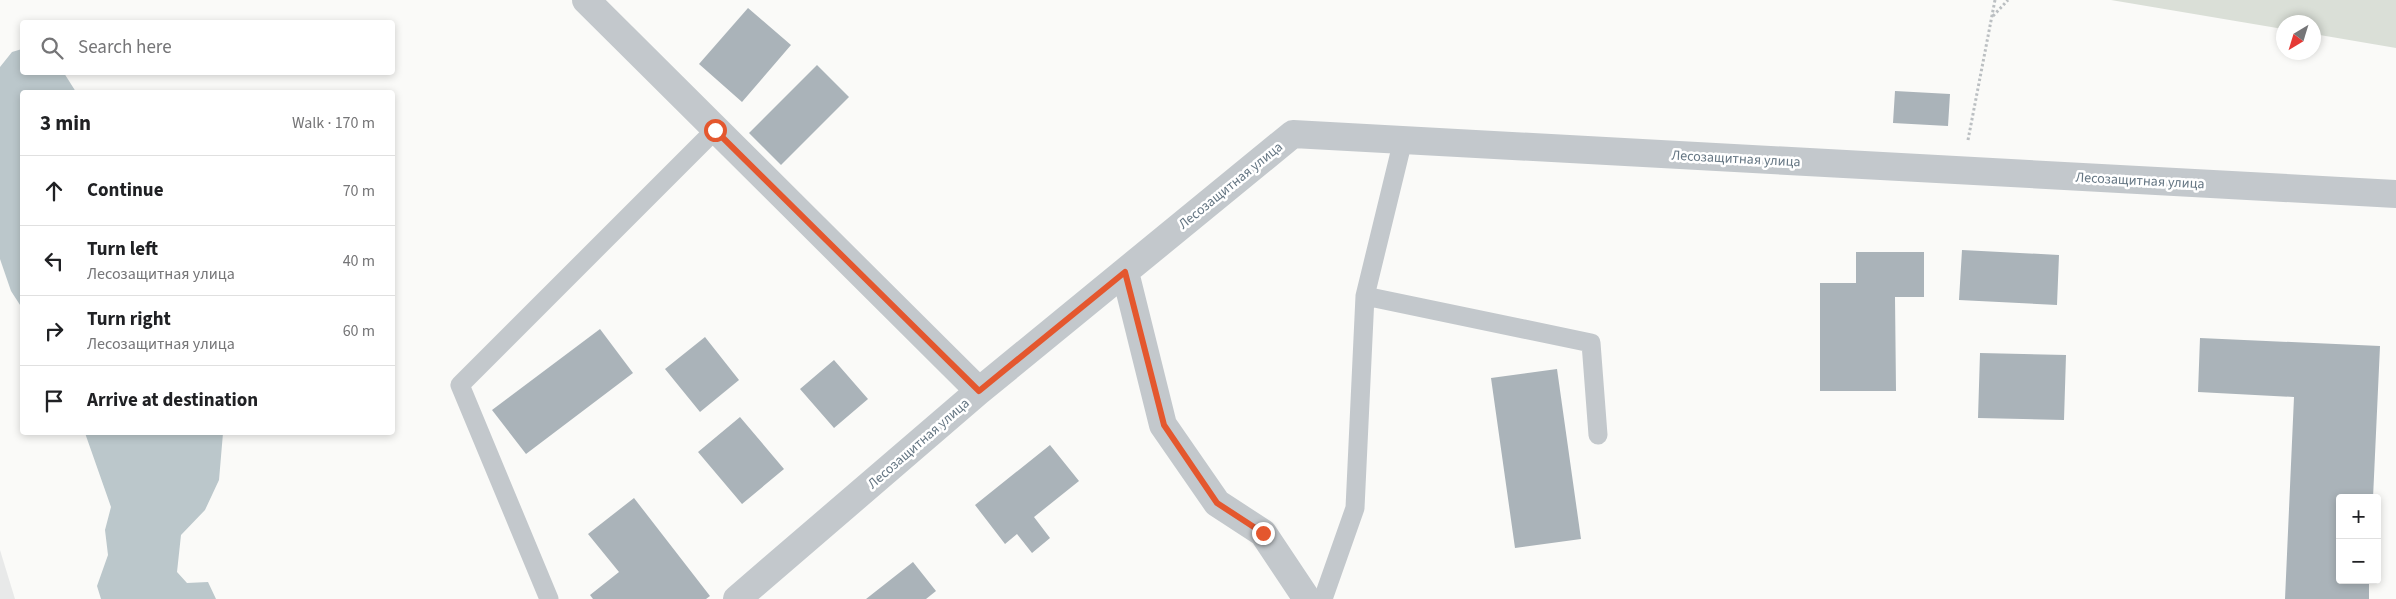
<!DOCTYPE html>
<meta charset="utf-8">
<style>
:root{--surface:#fff;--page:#f6f6f6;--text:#202124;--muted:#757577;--line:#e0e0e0}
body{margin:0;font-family:"Source Sans 3",sans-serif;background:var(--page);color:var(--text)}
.controls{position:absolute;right:15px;bottom:15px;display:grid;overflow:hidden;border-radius:5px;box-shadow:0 2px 8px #0003}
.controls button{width:45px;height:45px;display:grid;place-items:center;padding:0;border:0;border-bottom:1px solid var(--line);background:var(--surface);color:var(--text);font:25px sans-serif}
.compass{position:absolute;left:2276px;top:15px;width:45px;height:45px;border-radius:50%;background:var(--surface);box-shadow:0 2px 8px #0003;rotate:218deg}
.stop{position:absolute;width:15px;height:15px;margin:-11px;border:4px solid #e4572e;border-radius:50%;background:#fff}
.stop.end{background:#e4572e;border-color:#fff;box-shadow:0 1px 5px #0008}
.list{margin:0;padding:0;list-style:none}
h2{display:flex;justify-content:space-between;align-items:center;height:65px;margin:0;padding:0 20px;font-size:21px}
h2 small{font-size:16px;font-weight:400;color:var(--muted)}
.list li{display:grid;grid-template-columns:32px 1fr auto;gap:15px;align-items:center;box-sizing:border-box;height:70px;padding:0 20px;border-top:1px solid var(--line)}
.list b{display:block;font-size:19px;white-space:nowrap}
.list p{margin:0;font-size:16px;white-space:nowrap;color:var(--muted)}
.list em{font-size:16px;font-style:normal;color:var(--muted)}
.icon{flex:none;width:28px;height:28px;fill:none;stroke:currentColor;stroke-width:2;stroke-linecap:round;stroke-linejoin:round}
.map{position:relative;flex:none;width:2396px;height:599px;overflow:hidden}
.search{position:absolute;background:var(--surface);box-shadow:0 2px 8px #0003;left:20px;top:20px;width:375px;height:55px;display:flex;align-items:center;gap:12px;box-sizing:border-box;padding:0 18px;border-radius:5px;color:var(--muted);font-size:19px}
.panel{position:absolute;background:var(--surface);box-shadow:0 2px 8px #0003;left:20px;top:90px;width:375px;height:345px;border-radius:5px}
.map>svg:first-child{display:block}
</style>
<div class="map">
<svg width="2396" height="599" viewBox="0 0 2396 599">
<rect width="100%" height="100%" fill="#fafaf8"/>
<path fill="#e8e9e9" d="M0,550L15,599H0Z"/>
<path fill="#dadfd7" d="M2111,0H2396V48L2314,34V22H2284L2283,29Z"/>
<path fill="#bbc7cb" d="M22,49V72L64,73L76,92H22V308L11,291L0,259V67L12,52Z
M85,433H223L219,480L205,510L181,535L177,572L187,583L208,582L216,599H101L97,586L108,555L105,530L111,507Z"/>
<path fill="#aab3b9" d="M748,8L791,45L742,102L699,64Z
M817,65L849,97L781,165L749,133Z
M1895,91L1950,94L1948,126L1893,123Z
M1962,250L2059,255L2057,305L1959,300Z
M1856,252H1924V297H1895L1896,391H1820V283H1856Z
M600,329L633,373L526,454L492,410Z
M705,337L739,380L700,412L665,369Z
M2200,338L2380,346L2373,498H2340V580H2369V599H2285L2294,397L2198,392Z
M1980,353L2066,355L2064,420L1978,418Z
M834,360L868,399L834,428L800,389Z
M1557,369L1581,539L1515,548L1491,378Z
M740,417L784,469L742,504L698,452Z
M1050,445L1079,481L1034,517L1050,538L1032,553L1017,534L1005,544L975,505Z
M634,498L710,596L706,599H593L590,595L619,572L588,534Z
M913,562L936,591L926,599H866Z"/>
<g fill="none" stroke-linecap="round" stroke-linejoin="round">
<path stroke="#bbbfc2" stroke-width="3" stroke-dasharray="2.5 2.5" stroke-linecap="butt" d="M1993,16L2008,0
M1968,140L1995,0"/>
<path stroke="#c3c8cc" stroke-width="19" d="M1365,296L1591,343L1598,435
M549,599L460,385L715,130
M1323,599L1355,508L1365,296L1403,140"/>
<path stroke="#c3c8cc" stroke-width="28" d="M586,0L979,391
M1125,272L1163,425L1217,503L1263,533L1307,599
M737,599L979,391L1293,134L2396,194"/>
</g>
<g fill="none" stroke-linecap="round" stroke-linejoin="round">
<path stroke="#e4572e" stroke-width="6" d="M715,130L979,391L1125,272L1164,425L1217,503L1263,533"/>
</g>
<g text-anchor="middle" stroke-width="5" stroke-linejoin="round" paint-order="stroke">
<g font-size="14" fill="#657683" stroke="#fff">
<text transform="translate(1736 158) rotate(3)" y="5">Лесозащитная улица</text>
<text transform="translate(2140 180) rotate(3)" y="5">Лесозащитная улица</text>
<text transform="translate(1230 185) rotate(-39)" y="5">Лесозащитная улица</text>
<text transform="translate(918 443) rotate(-41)" y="5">Лесозащитная улица</text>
</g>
</g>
</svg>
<div class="controls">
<button>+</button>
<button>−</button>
</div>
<svg class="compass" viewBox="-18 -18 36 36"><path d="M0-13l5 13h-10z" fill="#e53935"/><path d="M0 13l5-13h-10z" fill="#757577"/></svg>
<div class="stop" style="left:715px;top:130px"></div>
<div class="stop end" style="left:1263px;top:533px"></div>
<div class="search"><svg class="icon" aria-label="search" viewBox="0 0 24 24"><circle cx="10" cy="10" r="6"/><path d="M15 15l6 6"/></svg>Search here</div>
<section class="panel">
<h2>3 min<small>Walk · 170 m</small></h2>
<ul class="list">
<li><svg class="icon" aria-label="ahead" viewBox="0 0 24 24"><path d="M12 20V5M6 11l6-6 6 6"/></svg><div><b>Continue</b></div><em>70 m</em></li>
<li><svg class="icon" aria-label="left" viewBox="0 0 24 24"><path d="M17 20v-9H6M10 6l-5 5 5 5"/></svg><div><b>Turn left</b><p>Лесозащитная улица</p></div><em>40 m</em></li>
<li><svg class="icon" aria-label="right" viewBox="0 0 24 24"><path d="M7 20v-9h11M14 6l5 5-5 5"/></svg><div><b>Turn right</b><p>Лесозащитная улица</p></div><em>60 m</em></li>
<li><svg class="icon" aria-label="arrive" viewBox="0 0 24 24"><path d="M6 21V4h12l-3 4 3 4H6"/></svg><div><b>Arrive at destination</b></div></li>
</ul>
</section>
</div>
